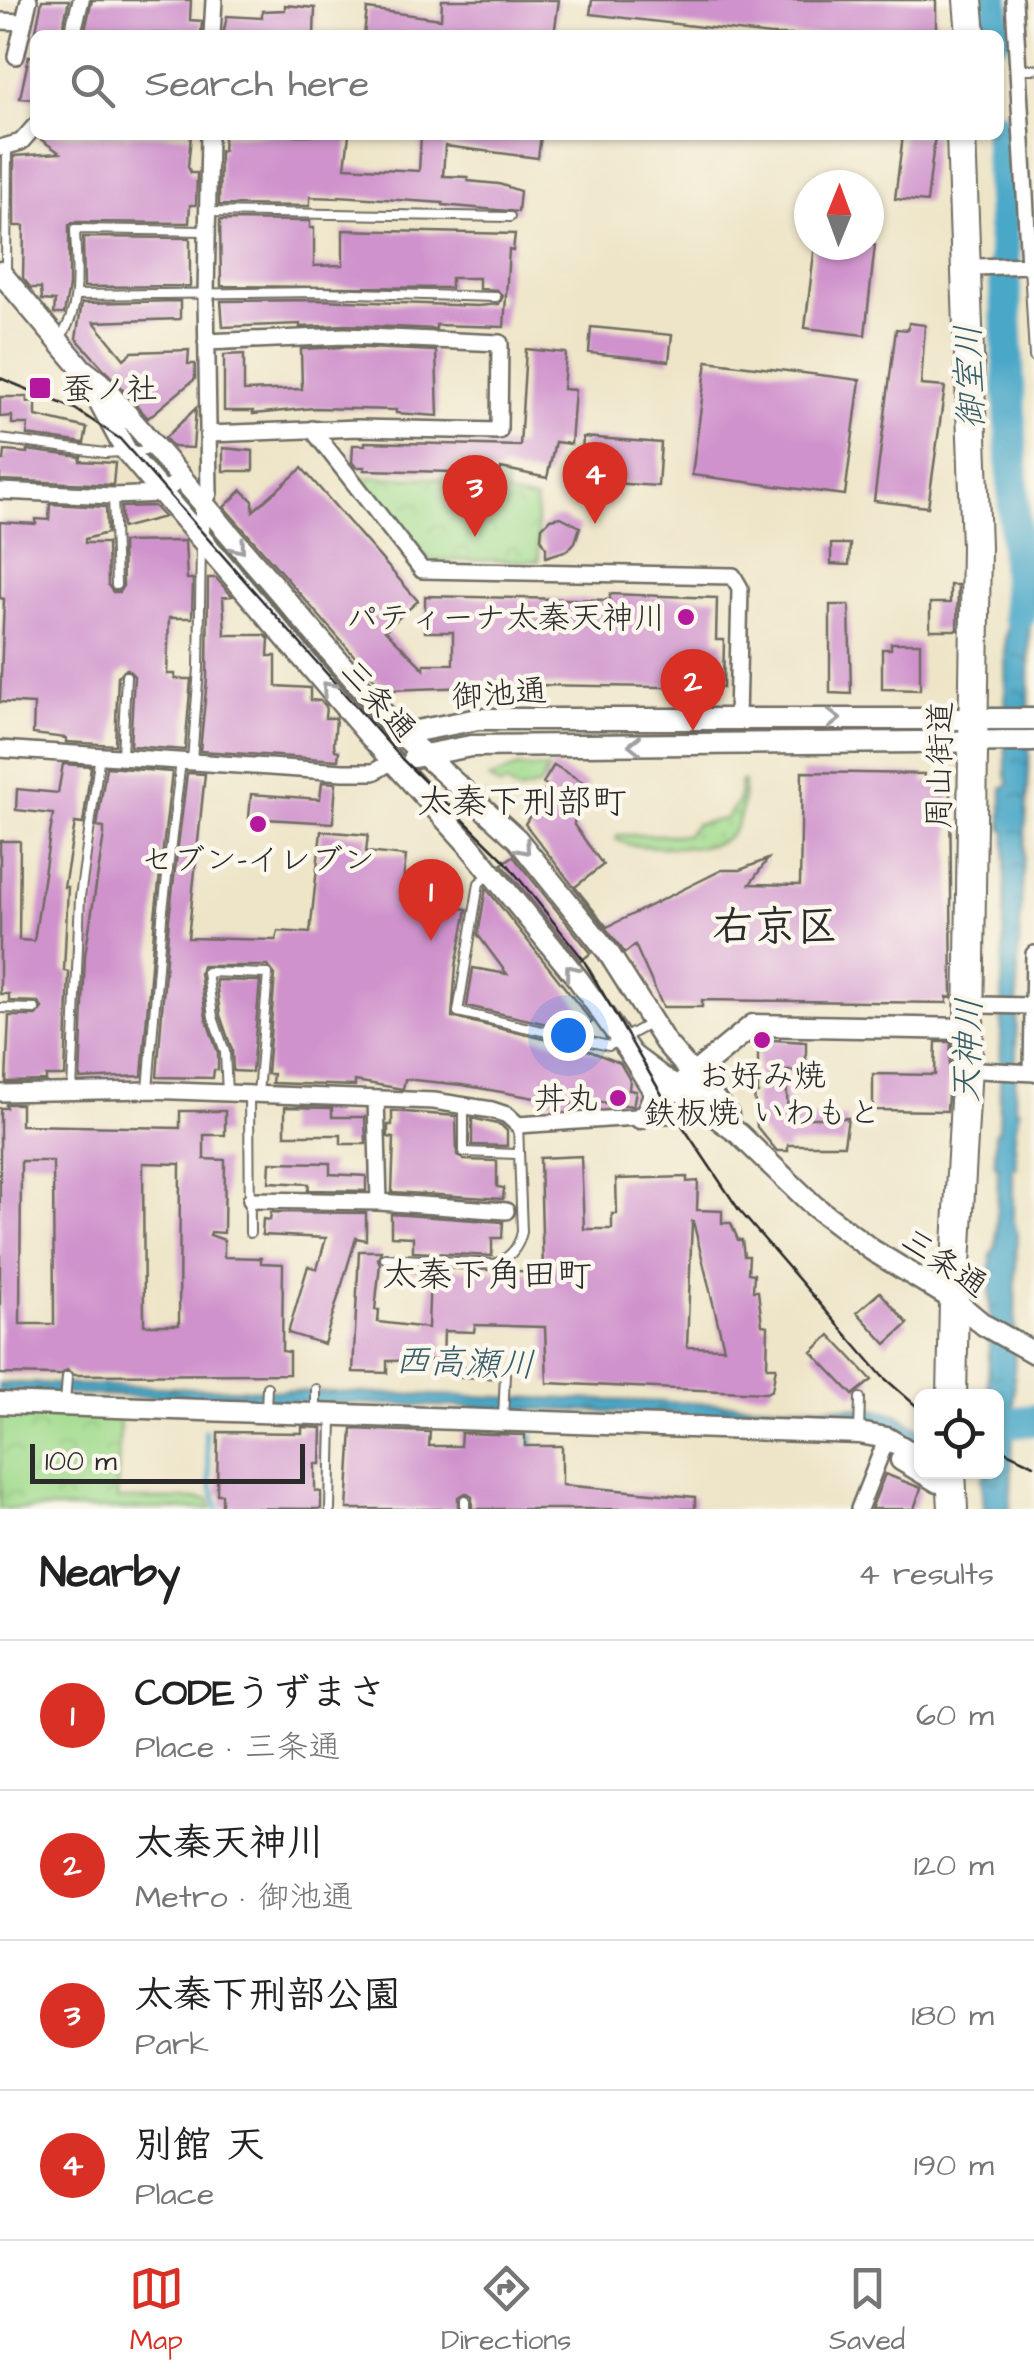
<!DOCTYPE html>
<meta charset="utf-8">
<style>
:root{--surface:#fff;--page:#f2f2f2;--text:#222;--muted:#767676;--line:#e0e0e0;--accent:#d93025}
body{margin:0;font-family:"Architects Daughter","Klee One",sans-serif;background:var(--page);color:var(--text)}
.controls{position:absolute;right:30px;bottom:30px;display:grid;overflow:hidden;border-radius:15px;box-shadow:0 2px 8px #0004}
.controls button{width:90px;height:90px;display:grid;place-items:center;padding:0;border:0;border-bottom:2px solid var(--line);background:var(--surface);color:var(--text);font:50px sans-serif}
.compass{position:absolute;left:794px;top:170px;width:90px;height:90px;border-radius:50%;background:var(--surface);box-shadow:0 2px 8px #0004;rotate:1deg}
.scale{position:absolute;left:30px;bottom:25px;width:275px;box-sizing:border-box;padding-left:10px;border:5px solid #2b2b2b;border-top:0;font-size:28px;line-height:35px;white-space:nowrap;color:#2b2b2b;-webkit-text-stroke:8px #fbf7ec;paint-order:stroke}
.you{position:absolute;left:568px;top:1035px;width:35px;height:35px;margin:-25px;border:8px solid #fff;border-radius:50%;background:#1a73e8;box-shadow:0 0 0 15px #1a73e833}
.badge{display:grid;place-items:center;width:65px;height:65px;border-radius:50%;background:var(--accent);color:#fff;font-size:32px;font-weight:700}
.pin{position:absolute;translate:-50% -82px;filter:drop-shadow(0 2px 5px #0008)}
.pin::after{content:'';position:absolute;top:52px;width:35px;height:30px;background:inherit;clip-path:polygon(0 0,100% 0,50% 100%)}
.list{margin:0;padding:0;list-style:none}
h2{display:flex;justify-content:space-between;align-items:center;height:130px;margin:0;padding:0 40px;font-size:42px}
h2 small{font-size:32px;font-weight:400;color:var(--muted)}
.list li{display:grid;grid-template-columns:65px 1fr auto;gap:30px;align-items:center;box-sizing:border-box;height:150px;padding:0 40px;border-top:2px solid var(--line)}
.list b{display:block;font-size:38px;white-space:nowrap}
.list p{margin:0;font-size:32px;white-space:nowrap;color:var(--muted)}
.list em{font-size:32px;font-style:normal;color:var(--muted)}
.icon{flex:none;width:55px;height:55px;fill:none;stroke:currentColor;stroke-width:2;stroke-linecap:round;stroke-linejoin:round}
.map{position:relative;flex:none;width:1034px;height:1509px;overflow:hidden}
.search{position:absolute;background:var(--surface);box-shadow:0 2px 8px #0004;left:30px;right:30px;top:30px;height:110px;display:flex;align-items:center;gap:25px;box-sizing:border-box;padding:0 35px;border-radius:15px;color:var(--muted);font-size:38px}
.sheet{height:730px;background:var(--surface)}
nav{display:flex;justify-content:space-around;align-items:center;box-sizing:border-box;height:140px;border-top:2px solid var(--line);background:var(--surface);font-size:28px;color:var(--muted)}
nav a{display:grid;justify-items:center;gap:5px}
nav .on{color:var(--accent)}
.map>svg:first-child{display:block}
</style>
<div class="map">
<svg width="1034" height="1509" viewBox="0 0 1034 1509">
<defs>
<pattern id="grass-dots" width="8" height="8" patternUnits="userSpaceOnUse" patternTransform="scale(2.5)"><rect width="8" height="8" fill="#a1db8d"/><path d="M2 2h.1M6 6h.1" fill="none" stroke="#8bbc7a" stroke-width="1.8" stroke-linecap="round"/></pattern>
<pattern id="park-crowns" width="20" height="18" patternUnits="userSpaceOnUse" patternTransform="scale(2.5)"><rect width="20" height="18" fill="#a1db8d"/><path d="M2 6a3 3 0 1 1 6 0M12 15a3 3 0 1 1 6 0" fill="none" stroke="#8bbc7a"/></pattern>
<pattern id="water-ripples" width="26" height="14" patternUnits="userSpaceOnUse" patternTransform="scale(2.5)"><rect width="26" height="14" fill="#49a7c7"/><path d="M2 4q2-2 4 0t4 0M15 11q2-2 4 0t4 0" fill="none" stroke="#3d88a2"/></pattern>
</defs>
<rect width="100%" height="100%" fill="#fbf7ec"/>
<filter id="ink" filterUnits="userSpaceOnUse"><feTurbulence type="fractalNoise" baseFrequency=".01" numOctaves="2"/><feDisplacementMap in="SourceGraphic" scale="20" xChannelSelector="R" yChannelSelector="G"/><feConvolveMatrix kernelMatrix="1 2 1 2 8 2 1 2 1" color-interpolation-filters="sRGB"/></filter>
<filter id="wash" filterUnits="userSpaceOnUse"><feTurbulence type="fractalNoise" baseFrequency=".0048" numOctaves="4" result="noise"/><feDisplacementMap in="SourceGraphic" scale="40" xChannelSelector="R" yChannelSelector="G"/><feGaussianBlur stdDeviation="2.25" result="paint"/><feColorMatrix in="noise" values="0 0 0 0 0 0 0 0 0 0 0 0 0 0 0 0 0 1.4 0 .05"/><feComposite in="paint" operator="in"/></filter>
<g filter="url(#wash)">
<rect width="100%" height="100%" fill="#eee5c8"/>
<path fill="url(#grass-dots)" stroke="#66835c" stroke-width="2.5" d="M741,781H744C743,847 721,848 663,847C646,846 630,848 616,839L618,835H686L696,824L725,819L738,802Z"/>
<path fill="url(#park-crowns)" stroke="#66835c" stroke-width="2.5" d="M359,477L506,479L507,495L536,501L539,561L429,560Z
M9,1412L120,1417L117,1499H209L212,1509H0V1413Z"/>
<path fill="#a1db8d" stroke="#66835c" stroke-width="2.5" d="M518,767L548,769L540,786L518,792L506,783L501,787L489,779Z"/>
<path fill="url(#water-ripples)" stroke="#3a6979" stroke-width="2.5" d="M1024,569L1034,574V615L1029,626V768L1018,963L1015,1105L1019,1111C1013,1138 1014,1141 1017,1167H1013V1217L1017,1233C1014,1325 1015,1417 1010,1509H984L982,1479L986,1472H996V1396H988L991,1254L996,1246L998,1168L995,1165V1134L999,1128L1006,831L1002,828V788L1009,784L1006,776L1005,637L1010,614L1006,612L1005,576L1010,570Z
M18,1383L871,1408L896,1414L921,1430V1445L894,1425L872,1420L0,1392V1384Z"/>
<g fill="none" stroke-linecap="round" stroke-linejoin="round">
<path stroke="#49a7c7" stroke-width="5" d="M205,1431L210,1481L218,1509
M532,1452V1435"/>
<path stroke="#49a7c7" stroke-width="32" d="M994,0L996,35
M999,127L1018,615
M1000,1424L1034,1420"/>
</g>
<g id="blocks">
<path fill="#cf92cc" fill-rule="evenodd" d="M42,0H69L61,35H35Z
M92,0H191L190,20L202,21L201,35L106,32L84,35Z
M442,0H559L554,35H364L367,9L441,19Z
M592,0H936V35H771L590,14Z
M285,5L315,8L314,35H223L227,16L262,18V11L285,10Z
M29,56L35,57V99L20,98Z
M42,135H191L188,167L191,173H197L196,205H190L189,223L75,222L69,225V286L64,314H54L55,301L42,300L41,288H31L23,278L24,226H14V156L60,153L39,138Z
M224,135H349L345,167L419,171L421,135H541L538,158L445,146L443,176L468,177V181L499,184L520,191L518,212L443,205V203L339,196V198L310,197V206L219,205L220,151H223Z
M903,135H935L927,202L895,199Z
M220,220L310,221V228H314V266L343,265V230L515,234L513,251L509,250L504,327L436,325V329L346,325L300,327V324L223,327L221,301L320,300L478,306L499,304L503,296L497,290L479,289V278H451V288L221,286Z
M83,237L190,238V286L84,287Z
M815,245H875L865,335L805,328Z
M180,301V319L94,322L124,359L132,352L189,350L188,364H195V379L148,418L76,338L82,303Z
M909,323L925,325L921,385L945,387L928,507L874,501L896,329L908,330Z
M591,327L672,335L669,361L589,353Z
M345,347L436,351L438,416L396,413V410L314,408L253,414V411H224V355L244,354V391L302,389L301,349Z
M526,349L566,353L563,389L575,390L571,444L555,442L547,478L501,468L500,473L364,470L365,467H356L352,462L353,445H365V442L520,446Z
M707,361L860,380L845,495L692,475Z
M0,397H27V402H36V416L87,428L84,443L27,435L28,424H12V416L0,417Z
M196,408L193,448L173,447L165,438Z
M583,437L661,443L658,486L580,481Z
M223,448L253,451V471H223Z
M27,450L81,457L80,461L115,463L113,485L0,480V460H4L5,451L27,453Z
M302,468L418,601L385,630L424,669V664H453V632H425V596L610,600V594L717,598L716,640H724L723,688L535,685V702L521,701V685L470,684V687L388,690L379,680L377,682L224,507L242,490L253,501V511Z
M50,504L106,507L107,533L85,539V543H107L108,585L113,592H119L123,586L122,542L185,541L187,579H193L192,618H169L167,674H175V679H191L185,750L130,746L134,676L127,669L118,676L115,745L66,742V738L33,734L34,704L0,702L4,599L0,598V522L36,524V519L49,520Z
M154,506L164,517L122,528L121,507Z
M561,517L580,527L575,542L568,550L546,557V547L541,538L542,527L550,519Z
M831,544H850L849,565L831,564Z
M208,578H216L232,596L223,597L225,635H265L269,639L268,656H276V686L310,688V700L321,701L326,706L325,718H336L334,744L335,750L339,751L338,760L200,751L207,679Z
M950,585H958L957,630H930V603H950Z
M830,605H849L851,694L830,693Z
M891,643H920V690L882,689V649H891Z
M63,764L91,766L83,824L75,823L64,887H68L64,971L69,972L65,1076H46V1081L6,1082L9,1016H36L42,1008L38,1002L9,1001V994H0V841H20L19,940L34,941L53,814L16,810L17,789L58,793Z
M554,765L588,785L575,805L574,825L603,865L575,887L607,927L722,870H740L768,859L750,884L800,885L802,772L924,774V782H950L952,998L947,997V1003L702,1000V1007H663L635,945L625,953L525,824L548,786L543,783Z
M106,767L172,772L155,917L142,1076L80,1079L85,955L104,835V828L97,827Z
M187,773L205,774L188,938L276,940L278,931L310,933L321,831L368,835L366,852L406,856L401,900L467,909L456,966L452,1017L582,1048L620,1063L630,1080L629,1090L636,1091L633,1106L592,1101L591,1108L462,1085L405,1079L403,1089L355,1081V1086L272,1083L273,1074H267L275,975L268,966H202L200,973L206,1018L218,1053V1070H214L213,1078L157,1077L169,919Z
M322,782L336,783L333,823L249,818L251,794L320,799Z
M513,856L591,953L581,961L502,864Z
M486,888L592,1022L582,1032L467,1006L473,968L507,974L478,935Z
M216,980L260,981L252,1072L233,1071L232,1050L220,1015Z
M758,1039L806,1042V1070L786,1071L788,1118H848L844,1145H788V1151H777L757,1127L754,1093H758Z
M936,1042H951L947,1111L873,1110V1074L935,1075Z
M6,1104H21V1125L180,1128V1111H225V1135H204V1159L225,1160L224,1233L211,1232L210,1235L224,1240V1257L261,1258V1263L283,1264L282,1351L289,1352V1374L74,1375L67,1370L60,1375L0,1374V1108H6ZM21,1161H53L54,1324H20ZM143,1163L180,1164L179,1325H144Z
M285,1107L332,1108V1117H365L366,1144H341V1135H285Z
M392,1111L456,1116L457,1155L464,1160L497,1161V1187L504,1188L503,1199L392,1192L394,1138L388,1137V1125H392Z
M472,1118L501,1125L507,1131V1146L472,1145Z
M581,1156L584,1229H612V1214H617L616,1179L687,1177V1182L698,1181L697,1210L722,1211V1223H731L738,1240H742L744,1256H749L748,1273L754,1274L753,1291H758L762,1325L768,1326L767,1367H776L772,1390L766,1393L547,1383L545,1327L475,1325L474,1332L444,1331L443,1360L387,1361V1373L353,1372L359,1251H381L378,1259L380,1264L375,1310H379L378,1322L428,1328L430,1272L412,1271V1267L543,1272L540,1158ZM692,1221H693L724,1348L687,1347Z
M270,1162L330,1163V1174L366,1176V1191L308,1190L309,1184L269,1182Z
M271,1212L366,1213V1240L356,1238L324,1344L288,1333L308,1266L317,1269L326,1238L262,1235L263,1219L270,1220Z
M391,1214L503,1222L502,1238H492V1256L413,1252V1237L391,1236Z
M880,1292L908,1324L886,1344L857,1312Z
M830,1335L872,1380L853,1395L812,1352Z
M302,1427L322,1428L321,1464H315V1491L321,1492V1509L222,1508V1494H217L218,1432L302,1433Z
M352,1429L430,1432L429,1446H460L461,1433L525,1435V1446H562V1485L695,1497V1509H472V1497L466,1493L458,1497V1509H347Z
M885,1474L921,1488L914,1509H871Z"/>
</g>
</g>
<g filter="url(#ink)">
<use href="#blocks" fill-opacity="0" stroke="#6f6c62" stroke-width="2.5"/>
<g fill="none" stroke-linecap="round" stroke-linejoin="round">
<defs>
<path id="lane" d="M1018,69H1034
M207,212L510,217
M1029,265L1034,357
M6,271L7,146
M76,295L320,292L496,297
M59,339C83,310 76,265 75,229L207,231
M0,439L105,453L151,450
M113,496L116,585
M122,755L126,676
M192,761L199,668L201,544
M489,875L479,883L458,1012L609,1046L651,1023
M0,1008L35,1009
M148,1090L162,918L181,761
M72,1092L80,897L100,754
M227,1094L225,1052L213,1017L207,972L268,974L258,1094
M249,1095L250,1233
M464,1106V1152L517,1154
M385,1258L495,1264C510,1257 518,1249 522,1232L518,1125
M455,1372L505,1374L503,1419
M65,1403L67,1377
M266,1408L267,1387
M316,1412V1389
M859,1433L860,1398
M330,1509L332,1419
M465,1509V1500"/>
<path id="street" d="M0,21L23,22
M72,35L81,0
M212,35L214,0
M16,56L29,0
M0,148L21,142L35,126
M977,267L1029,265L1014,0
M206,342L345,336L500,343L499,431L358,428L208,434
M312,429L422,570L733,576L740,588L737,719
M0,491L113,496L160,494L180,480
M201,539L203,506L209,493L206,296L209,135
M0,749L343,772H374L392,761
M982,1005L1034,1006
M629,1056L652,1093L645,1110
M980,1070L1034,1073
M1032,1072L1034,954
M0,1093L148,1090L434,1101L492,1110L507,1115L518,1125L710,1112
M376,1099L379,1202
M251,1200L379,1202L506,1211
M859,1509L887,1438"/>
<path id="secondary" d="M0,272L82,369L100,383L401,734L517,839L608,952L665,1042L728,1115
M82,369L126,451L367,733L468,844L578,979L632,1055L739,1134L814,1206L872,1250L954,1300L984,1325L1034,1353
M401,734L478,719H1034
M414,757L471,746L1034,741
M640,1118L753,1025L969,1029
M0,1403L859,1433L887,1438L922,1459
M901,1460L938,1482L952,1480L956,1472"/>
<path id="highway" d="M968,0L971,35
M952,1396L954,1300L969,1029L976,546L961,135
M951,1472L953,1509"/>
</defs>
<use href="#lane" stroke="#6f6c62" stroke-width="12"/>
<use href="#street" stroke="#6f6c62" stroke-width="20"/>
<use href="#secondary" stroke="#6f6c62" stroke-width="25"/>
<use href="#highway" stroke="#6f6c62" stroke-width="32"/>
<use href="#lane" stroke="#fff" stroke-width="8"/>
<use href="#street" stroke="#fff" stroke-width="15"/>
<use href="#secondary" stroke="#fff" stroke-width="20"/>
<use href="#highway" stroke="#fff" stroke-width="28"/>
<path stroke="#2b2b2b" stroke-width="2.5" d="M0,378L75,409L120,439L402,759L505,861L583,959L665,1100L739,1210L882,1376L922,1411
M996,1447L1034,1465"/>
</g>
<defs><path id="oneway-chevron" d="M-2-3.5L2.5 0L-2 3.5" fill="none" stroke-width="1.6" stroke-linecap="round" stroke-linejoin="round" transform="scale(2.5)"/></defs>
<g stroke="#a0a0a0">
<use href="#oneway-chevron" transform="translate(239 547) rotate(50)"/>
<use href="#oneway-chevron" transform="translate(328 688) rotate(-131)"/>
<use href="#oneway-chevron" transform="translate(834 719)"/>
<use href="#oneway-chevron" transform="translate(635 745) rotate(180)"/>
<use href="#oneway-chevron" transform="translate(524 848) rotate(49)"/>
<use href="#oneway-chevron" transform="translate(571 971) rotate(-128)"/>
</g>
</g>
<g fill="#b5179e" stroke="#fbf7ec" stroke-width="4">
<rect x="28" y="376" width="24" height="24" rx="5"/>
<circle cx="686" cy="617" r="10"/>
<circle cx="258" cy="824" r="10"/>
<circle cx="762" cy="1040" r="10"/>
<circle cx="618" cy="1098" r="10"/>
</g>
<g text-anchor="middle" stroke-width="9" stroke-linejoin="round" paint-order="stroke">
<g font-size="32" fill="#2b2b2b" stroke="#fbf7ec" text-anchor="end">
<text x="62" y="399" text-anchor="start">蚕ノ社</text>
<text x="666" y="628">パティーナ太秦天神川</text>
<text x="258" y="870" text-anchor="middle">セブン-イレブン</text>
<text x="762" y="1086" text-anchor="middle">お好み焼<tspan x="762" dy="37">鉄板焼 いわもと</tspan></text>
<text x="598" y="1109">丼丸</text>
</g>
<g font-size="32" fill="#2b2b2b" stroke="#fbf7ec">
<text transform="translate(499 693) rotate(-4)" y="11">御池通</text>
<text transform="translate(379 700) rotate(49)" y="11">三条通</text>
<text transform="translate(939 765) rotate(-89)" y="11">周山街道</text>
<text transform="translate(945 1262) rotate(34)" y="11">三条通</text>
</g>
<g font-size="35" font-style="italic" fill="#375d69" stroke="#fbf7ec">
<text transform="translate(969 377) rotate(-92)" y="12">御室川</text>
<text transform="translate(967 1050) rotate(-88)" y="12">天神川</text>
<text transform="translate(465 1362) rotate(2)" y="12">西高瀬川</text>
</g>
<g font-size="35" fill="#2b2b2b" stroke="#fbf7ec">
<text x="522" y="813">太秦下刑部町</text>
<text x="487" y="1286">太秦下角田町</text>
</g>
<g font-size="42" font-weight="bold" fill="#2b2b2b" stroke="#fbf7ec">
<text x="775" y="940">右京区</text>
</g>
</g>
</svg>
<div class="controls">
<button><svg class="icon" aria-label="locate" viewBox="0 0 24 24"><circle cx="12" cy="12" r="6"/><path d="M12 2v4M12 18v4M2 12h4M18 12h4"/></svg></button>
</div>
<svg class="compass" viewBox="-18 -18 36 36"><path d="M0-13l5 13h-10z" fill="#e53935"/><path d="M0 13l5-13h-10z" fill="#767676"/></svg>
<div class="scale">100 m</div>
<div class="you"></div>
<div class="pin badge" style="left:431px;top:941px">1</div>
<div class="pin badge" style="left:693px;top:731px">2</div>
<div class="pin badge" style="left:475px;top:537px">3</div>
<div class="pin badge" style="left:595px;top:524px">4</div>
<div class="search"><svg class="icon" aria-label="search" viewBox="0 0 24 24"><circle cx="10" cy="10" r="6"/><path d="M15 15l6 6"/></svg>Search here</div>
</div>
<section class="sheet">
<h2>Nearby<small>4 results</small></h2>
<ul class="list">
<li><span class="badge">1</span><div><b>CODEうずまさ</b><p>Place · 三条通</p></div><em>60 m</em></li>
<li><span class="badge">2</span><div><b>太秦天神川</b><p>Metro · 御池通</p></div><em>120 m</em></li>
<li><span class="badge">3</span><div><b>太秦下刑部公園</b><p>Park</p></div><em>180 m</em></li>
<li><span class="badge">4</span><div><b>別館 天</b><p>Place</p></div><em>190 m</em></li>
</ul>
</section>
<nav>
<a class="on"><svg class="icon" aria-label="map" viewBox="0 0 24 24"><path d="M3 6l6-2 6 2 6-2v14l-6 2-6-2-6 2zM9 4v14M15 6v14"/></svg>Map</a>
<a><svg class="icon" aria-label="directions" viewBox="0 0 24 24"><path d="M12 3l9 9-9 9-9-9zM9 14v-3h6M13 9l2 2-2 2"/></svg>Directions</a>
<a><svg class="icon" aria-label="saved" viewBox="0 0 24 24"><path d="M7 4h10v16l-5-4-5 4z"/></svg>Saved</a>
</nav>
